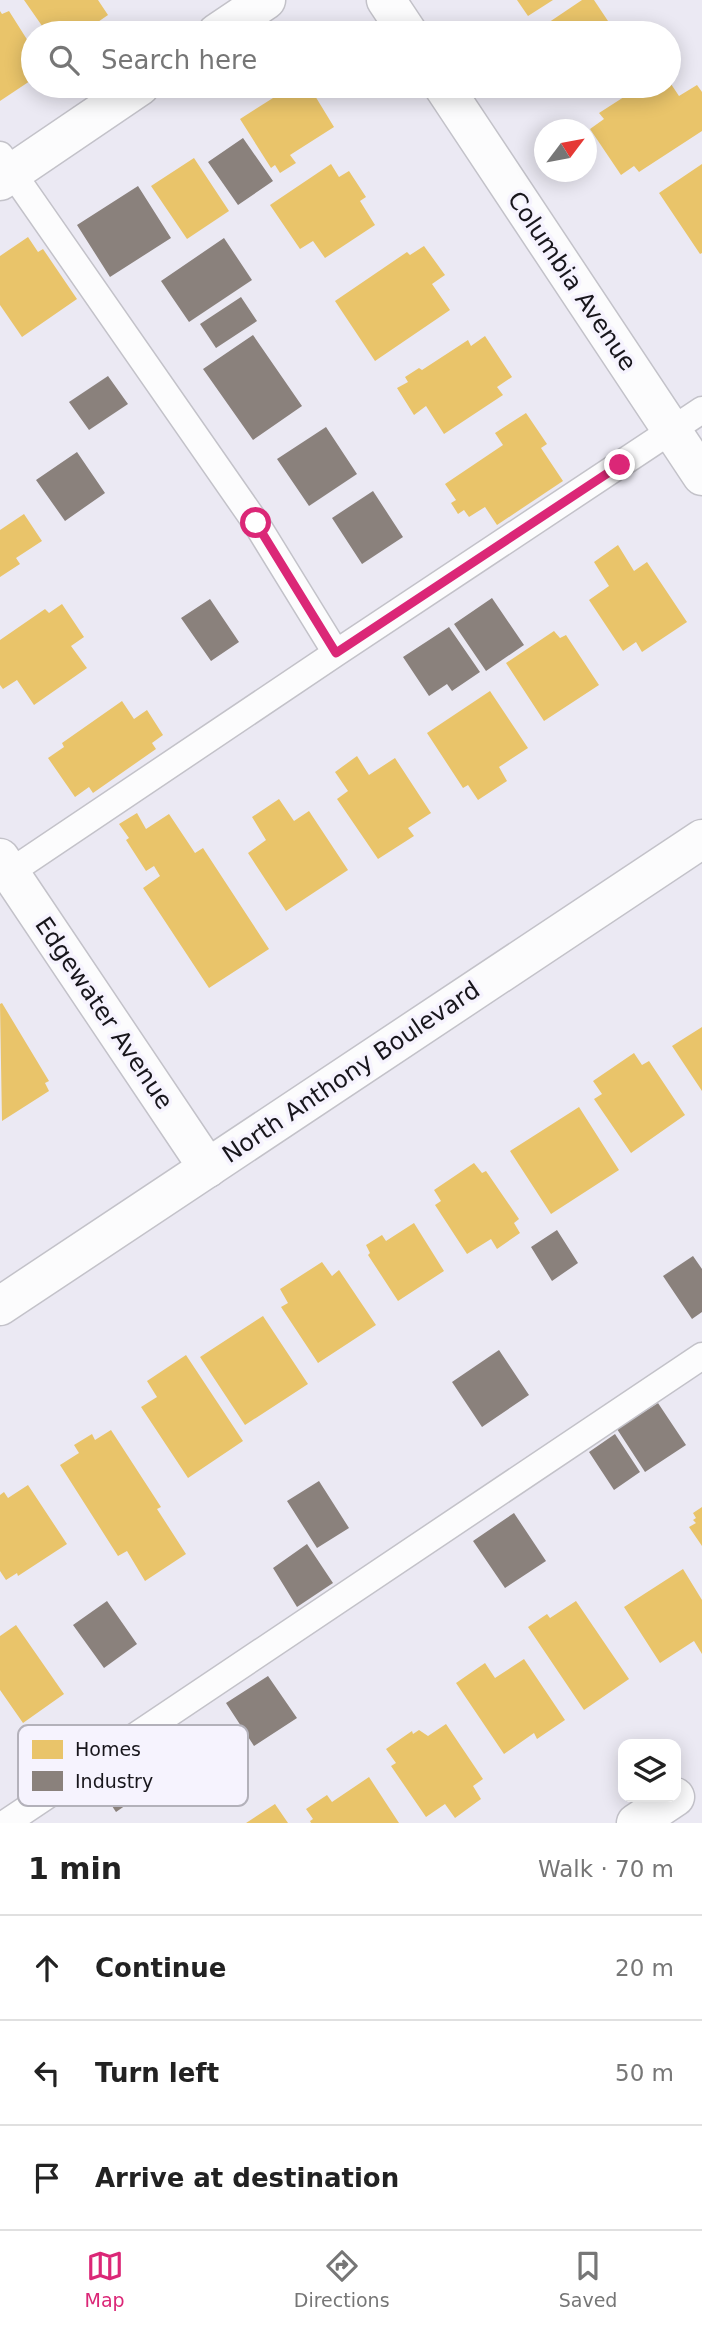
<!DOCTYPE html>
<meta charset="utf-8">
<style>
:root{--surface:#fff;--page:#f6f6f6;--text:#222;--muted:#767676;--line:#e0e0e0;--accent:#db2777}
body{margin:0;font-family:"DejaVu Sans",sans-serif;background:var(--page);color:var(--text)}
.controls{position:absolute;right:21px;bottom:21px;display:grid;overflow:hidden;border-radius:14px;box-shadow:0 4px 18px #0003}
.controls button{width:63px;height:63px;display:grid;place-items:center;padding:0;border:0;border-bottom:2px solid var(--line);background:var(--surface);color:var(--text);font:35px sans-serif}
.compass{position:absolute;left:534px;top:119px;width:63px;height:63px;border-radius:50%;background:var(--surface);box-shadow:0 4px 18px #0003;rotate:58deg}
.stop{position:absolute;width:21px;height:21px;margin:-16px;border:5px solid #db2777;border-radius:50%;background:#fff}
.stop.end{background:#db2777;border-color:#fff;box-shadow:0 2px 7px #0008}
.list{margin:0;padding:0;list-style:none}
h2{display:flex;justify-content:space-between;align-items:center;height:91px;margin:0;padding:0 28px;font-size:30px}
h2 small{font-size:23px;font-weight:400;color:var(--muted)}
.list li{display:grid;grid-template-columns:46px 1fr auto;gap:21px;align-items:center;box-sizing:border-box;height:105px;padding:0 28px;border-top:2px solid var(--line)}
.list b{display:block;font-size:26px;white-space:nowrap}
.list em{font-size:23px;font-style:normal;color:var(--muted)}
.icon{flex:none;width:38px;height:38px;fill:none;stroke:currentColor;stroke-width:2;stroke-linecap:round;stroke-linejoin:round}
.map{position:relative;flex:none;width:702px;height:1823px;overflow:hidden}
.search{position:absolute;background:var(--surface);box-shadow:0 4px 18px #0003;left:21px;right:21px;top:21px;height:77px;display:flex;align-items:center;gap:18px;box-sizing:border-box;padding:0 24px;border-radius:38px;color:var(--muted);font-size:26px}
.sheet{height:406px;background:var(--surface)}
nav{display:flex;justify-content:space-around;align-items:center;box-sizing:border-box;height:98px;border-top:2px solid var(--line);background:var(--surface);font-size:19px;color:var(--muted)}
nav a{display:grid;justify-items:center;gap:4px}
nav .on{color:var(--accent)}
.map>svg:first-child{display:block}
</style>
<div class="map">
<svg width="702" height="1823" viewBox="0 0 702 1823">
<rect width="100%" height="100%" fill="#ebe9f3"/>
<path fill="#e9c46a" d="M24,0H98L108,15L82,33H47Z
M517,0H553L528,16Z
M582,0H594L616,33H533Z
M0,11L2,14L9,11L33,49V79L0,101Z
M669,81L679,96L697,85L702,92V131L639,172L634,166L621,175L590,129L604,119L599,113L641,86H669Z
M292,86H309L334,127L290,155L296,163L280,173L275,165L271,168L240,119Z
M194,158L229,211L187,239L151,186Z
M331,164L339,177L349,171L366,197L360,201L375,225L325,258L313,241L300,249L270,205Z
M702,164V253L700,254L659,193Z
M28,237L38,252L43,249L77,299L22,337L0,305V256Z
M424,246L445,275L432,284L450,310L375,361L335,301L407,252L410,255Z
M485,336L512,377L497,387L503,395L444,434L426,406L414,415L397,388L408,382L405,377L419,368L422,370L468,340L471,346Z
M526,413L547,444L541,448L563,481L497,525L485,507L469,517L464,510L458,514L451,503L456,500L445,484L503,445L495,433Z
M24,514L42,541L16,558L20,564L0,577V530Z
M618,545L634,571L647,562L687,622L642,652L636,642L623,651L589,600L609,586L594,562Z
M62,604L84,637L71,646L87,668L34,705L17,680L3,689L0,685V640L45,609L49,613Z
M554,631L560,638L566,635L599,685L544,721L506,663Z
M490,691L528,748L499,767L507,781L478,800L468,785L463,788L427,733Z
M122,701L134,719L147,710L163,735L152,743L156,749L93,793L89,787L75,797L48,758L64,747L62,743Z
M357,756L369,775L395,758L431,813L408,828L414,836L378,859L337,799L348,791L335,772Z
M279,799L294,821L309,811L348,870L286,911L248,853L266,840L252,817Z
M137,813L146,829L169,814L195,853L203,848L269,949L209,988L143,888L160,876L154,866L146,871L126,840L129,838L119,824Z
M2,1003L49,1081L45,1083L49,1091L2,1121L0,1004Z
M702,1027V1091L672,1046Z
M634,1053L642,1065L649,1061L685,1115L631,1153L594,1099L602,1094L593,1081Z
M579,1107L619,1170L551,1214L510,1151Z
M474,1163L482,1173L486,1171L519,1219L514,1223L520,1233L497,1249L491,1239L467,1254L435,1205L441,1201L434,1190Z
M414,1223L444,1271L398,1301L368,1255L370,1253L366,1245L382,1235L386,1241Z
M322,1262L332,1276L339,1270L376,1325L318,1363L281,1307L288,1303L280,1289Z
M263,1316L308,1384L245,1425L200,1357Z
M186,1355L243,1441L188,1478L141,1407L157,1397L147,1381Z
M111,1430L161,1507L157,1509L186,1554L145,1581L127,1551L118,1556L60,1465L79,1453L74,1445L92,1434L95,1440Z
M28,1485L67,1544L18,1576L17,1573L6,1580L0,1571V1495L4,1492L8,1498Z
M702,1507V1546L689,1527L696,1523L693,1520L696,1518L693,1513Z
M683,1569L702,1600V1654L694,1641L660,1663L624,1607Z
M576,1601L629,1679L584,1710L528,1627L547,1614L550,1618Z
M16,1625L64,1694L23,1723L0,1690V1636Z
M524,1659L565,1720L537,1739L534,1733L504,1754L456,1683L485,1663L495,1678Z
M446,1724L483,1779L473,1786L481,1799L455,1818L445,1804L426,1817L391,1766L396,1763L386,1749L412,1731L413,1734L419,1730L428,1736Z
M369,1777L399,1823H311L310,1821L313,1819L306,1809L327,1795L332,1802Z
M275,1804L288,1823H246Z"/>
<path fill="#8a817c" d="M243,138L273,181L238,205L208,162Z
M138,186L171,238L110,277L77,225Z
M224,238L252,280L189,322L161,281Z
M241,297L257,321L216,348L200,324Z
M253,335L302,406L253,440L203,369Z
M108,376L128,404L89,430L69,402Z
M326,427L357,474L309,506L277,459Z
M77,452L105,493L65,521L36,480Z
M373,491L403,537L362,564L332,518Z
M492,598L524,645L486,671L454,624Z
M210,599L239,642L211,661L181,618Z
M449,627L480,672L452,691L447,684L429,696L403,657Z
M557,1230L578,1263L552,1281L531,1247Z
M693,1256L702,1269V1312L692,1319L663,1276Z
M499,1350L529,1395L482,1427L452,1382Z
M658,1403L686,1445L645,1472L617,1429Z
M615,1434L640,1472L614,1490L589,1452Z
M319,1481L349,1528L317,1548L287,1501Z
M514,1513L546,1561L505,1588L473,1541Z
M307,1544L333,1583L297,1607L273,1568Z
M107,1601L137,1644L104,1668L73,1625Z
M268,1676L297,1718L254,1746L226,1703Z
M135,1755L155,1785L116,1812L96,1782Z"/>
<g fill="none" stroke-linecap="round" stroke-linejoin="round">
<defs>
<path id="lane" d="M0,155L256,523L336,653
M0,879L336,653L702,410
M6,1823L702,1356"/>
<path id="street" d="M386,0L408,33
M217,33L266,0
M443,86L702,476
M0,181L140,86
M0,858L208,1168
M636,1823L675,1797"/>
<path id="primary" d="M0,1306L702,839"/>
</defs>
<use href="#lane" stroke="#c3c2c9" stroke-width="29"/>
<use href="#street" stroke="#c3c2c9" stroke-width="41"/>
<use href="#primary" stroke="#c3c2c9" stroke-width="41"/>
<use href="#lane" stroke="#fcfcfd" stroke-width="26"/>
<use href="#street" stroke="#fcfcfd" stroke-width="38"/>
<use href="#primary" stroke="#fcfcfd" stroke-width="38"/>
</g>
<g fill="none" stroke-linecap="round" stroke-linejoin="round">
<path stroke="#db2777" stroke-width="9" d="M256,523L336,653L620,465"/>
</g>
<g text-anchor="middle" stroke-width="7" stroke-linejoin="round" paint-order="stroke">
<g font-size="24" fill="#18161c" stroke="#f6f3fe">
<text transform="translate(572 281) rotate(56)" y="8">Columbia Avenue</text>
<text transform="translate(104 1013) rotate(56)" y="8">Edgewater Avenue</text>
<text transform="translate(351 1072) rotate(-34)" y="8">North Anthony Boulevard</text>
</g>
</g>
<rect x="18" y="1725" width="230" height="81" rx="10" fill="#f6f3fe" stroke="#b3b1ba" stroke-width="2"/>
<rect x="32" y="1740" width="31" height="19" fill="#e9c46a"/>
<rect x="32" y="1771" width="31" height="20" fill="#8a817c"/>
<g font-size="19" fill="#18161c">
<text x="75" y="1756">Homes</text>
<text x="75" y="1788">Industry</text>
</g>
</svg>
<div class="controls">
<button><svg class="icon" aria-label="layers" viewBox="0 0 24 24"><path d="M12 4l9 5-9 5-9-5zM3 14l9 5 9-5"/></svg></button>
</div>
<svg class="compass" viewBox="-18 -18 36 36"><path d="M0-13l5 13h-10z" fill="#e53935"/><path d="M0 13l5-13h-10z" fill="#767676"/></svg>
<div class="stop" style="left:256px;top:523px"></div>
<div class="stop end" style="left:620px;top:465px"></div>
<div class="search"><svg class="icon" aria-label="search" viewBox="0 0 24 24"><circle cx="10" cy="10" r="6"/><path d="M15 15l6 6"/></svg>Search here</div>
</div>
<section class="sheet">
<h2>1 min<small>Walk · 70 m</small></h2>
<ul class="list">
<li><svg class="icon" aria-label="ahead" viewBox="0 0 24 24"><path d="M12 20V5M6 11l6-6 6 6"/></svg><div><b>Continue</b></div><em>20 m</em></li>
<li><svg class="icon" aria-label="left" viewBox="0 0 24 24"><path d="M17 20v-9H6M10 6l-5 5 5 5"/></svg><div><b>Turn left</b></div><em>50 m</em></li>
<li><svg class="icon" aria-label="arrive" viewBox="0 0 24 24"><path d="M6 21V4h12l-3 4 3 4H6"/></svg><div><b>Arrive at destination</b></div></li>
</ul>
</section>
<nav>
<a class="on"><svg class="icon" aria-label="map" viewBox="0 0 24 24"><path d="M3 6l6-2 6 2 6-2v14l-6 2-6-2-6 2zM9 4v14M15 6v14"/></svg>Map</a>
<a><svg class="icon" aria-label="directions" viewBox="0 0 24 24"><path d="M12 3l9 9-9 9-9-9zM9 14v-3h6M13 9l2 2-2 2"/></svg>Directions</a>
<a><svg class="icon" aria-label="saved" viewBox="0 0 24 24"><path d="M7 4h10v16l-5-4-5 4z"/></svg>Saved</a>
</nav>
